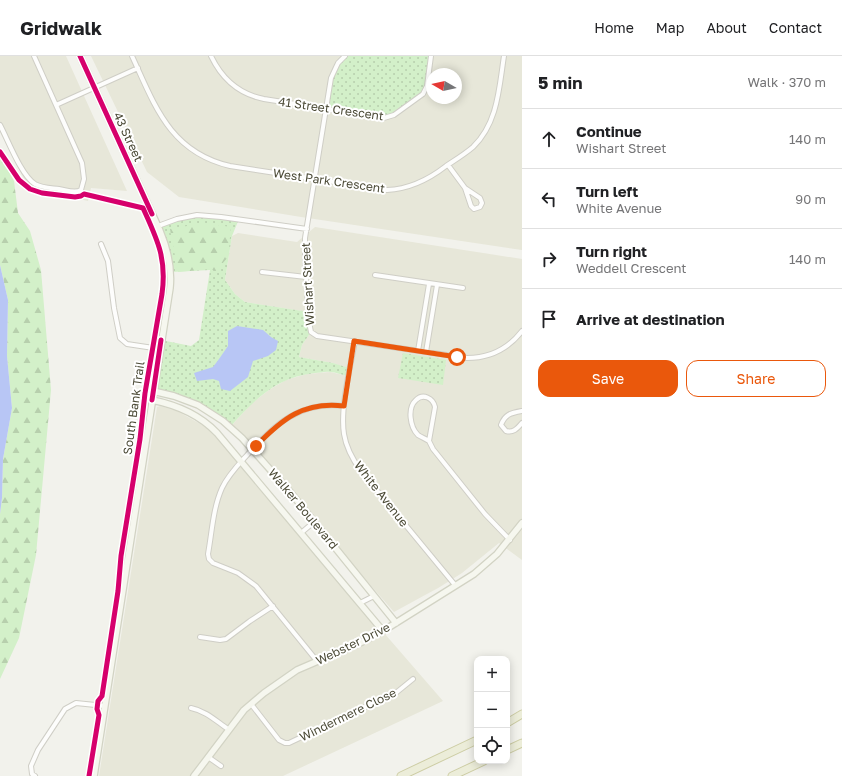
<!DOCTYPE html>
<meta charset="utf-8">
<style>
:root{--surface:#fff;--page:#f6f6f6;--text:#202124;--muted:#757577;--line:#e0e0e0;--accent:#ea580c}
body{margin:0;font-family:"Golos Text",sans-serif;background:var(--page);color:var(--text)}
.controls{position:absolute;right:12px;bottom:12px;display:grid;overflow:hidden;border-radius:8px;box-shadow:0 2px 10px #0003}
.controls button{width:36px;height:36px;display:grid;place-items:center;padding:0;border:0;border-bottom:1px solid var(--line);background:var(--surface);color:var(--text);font:20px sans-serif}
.compass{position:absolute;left:426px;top:12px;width:36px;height:36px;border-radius:50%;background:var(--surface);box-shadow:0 2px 10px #0003;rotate:279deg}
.stop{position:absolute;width:12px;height:12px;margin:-9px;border:3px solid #ea580c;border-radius:50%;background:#fff}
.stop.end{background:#ea580c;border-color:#fff;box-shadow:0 1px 4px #0008}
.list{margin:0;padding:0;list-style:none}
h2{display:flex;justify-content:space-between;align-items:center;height:52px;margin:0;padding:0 16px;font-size:17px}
h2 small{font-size:13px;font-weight:400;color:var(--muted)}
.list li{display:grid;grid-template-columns:26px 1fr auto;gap:12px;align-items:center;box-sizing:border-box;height:60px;padding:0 16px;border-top:1px solid var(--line)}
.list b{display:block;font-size:15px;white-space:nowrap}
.list p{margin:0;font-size:13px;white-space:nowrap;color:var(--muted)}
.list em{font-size:13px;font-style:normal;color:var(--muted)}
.actions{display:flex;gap:8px;padding:12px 16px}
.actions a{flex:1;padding:9px 0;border:1px solid var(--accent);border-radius:12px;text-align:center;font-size:14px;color:var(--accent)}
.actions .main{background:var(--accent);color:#fff}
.icon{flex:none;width:22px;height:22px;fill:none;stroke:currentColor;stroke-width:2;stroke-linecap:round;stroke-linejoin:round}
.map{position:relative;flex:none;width:522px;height:720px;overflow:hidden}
header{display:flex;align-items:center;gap:24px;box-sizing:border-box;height:56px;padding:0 20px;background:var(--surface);border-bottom:1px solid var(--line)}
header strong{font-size:19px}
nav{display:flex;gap:22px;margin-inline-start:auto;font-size:14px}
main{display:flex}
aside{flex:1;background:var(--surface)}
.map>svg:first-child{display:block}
</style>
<header>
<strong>Gridwalk</strong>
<nav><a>Home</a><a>Map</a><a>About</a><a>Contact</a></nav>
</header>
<main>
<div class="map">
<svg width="522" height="720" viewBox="0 0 522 720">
<defs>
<pattern id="grass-dots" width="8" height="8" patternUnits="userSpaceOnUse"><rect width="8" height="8" fill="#d3f0c9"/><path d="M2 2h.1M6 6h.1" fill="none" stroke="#b7cfad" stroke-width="1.8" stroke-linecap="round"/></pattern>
<pattern id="forest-firs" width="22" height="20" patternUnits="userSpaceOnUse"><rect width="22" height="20" fill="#d3f0c9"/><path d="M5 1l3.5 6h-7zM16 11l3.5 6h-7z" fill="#b7cfad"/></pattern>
</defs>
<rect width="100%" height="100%" fill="#f2f2ec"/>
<path fill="#e7e7d9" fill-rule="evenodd" d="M0,0H66L127,135L91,132L88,145L41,134L26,127L0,76Z
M91,0H522V194L301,161L179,141L147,116ZM432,18H456V42H432Z
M315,171L522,203V504L499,487L462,517L451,524L398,557L438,532L394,556L231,370L252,347L269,334L286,324L307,318L330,316L348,320L349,313L333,307L299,301L302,289L311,276L308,256L245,246L235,238L225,224L232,180L238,177L297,186Z
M160,350L177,355L213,375L248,420L443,645L283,720H99L157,351Z"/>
<path fill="url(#grass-dots)" d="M345,0H430L425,36L388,61L326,53L333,16Z
M197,159L239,163L232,180L225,224L235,238L245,246L309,256L311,276L302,289L299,301L333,307L349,312L348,320C342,319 336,316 330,316C325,315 320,317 315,317C277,321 255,343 231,370L219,360L153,335L161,284L191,290L199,284L210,214L171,216L158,170Z
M403,297L446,304L443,329L398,322Z"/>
<path fill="url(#forest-firs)" d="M0,99L14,125L18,157L30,175L41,214L51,334L36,499L19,582L0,623V458L2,442L3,403L12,352L7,300L8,244L0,209Z
M204,167L231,171L228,201L216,215L210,213L178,216L170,173Z"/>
<path fill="#b8c6f5" d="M0,209L8,244L7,300L12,352L3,403L2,442L0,458Z
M237,270L263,274L271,281L278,285L276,294L268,300L253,305L248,321L230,335L221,333L219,325L213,323L197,325L194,317L213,311L219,303L228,290V275Z"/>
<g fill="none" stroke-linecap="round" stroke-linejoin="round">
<defs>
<path id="street" d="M132,0C155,50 170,96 230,110L387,134C410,133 428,124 446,110C455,104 465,98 473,91C498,67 499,32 504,0
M211,0C222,23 238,38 264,43L384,62L394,59L423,38L427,30L431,0
M345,0L338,7L331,22L305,182V204L309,266L311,276L317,280L467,302C489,302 508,293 522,275
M56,49L138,12
M0,69C8,84 21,119 35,128C42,132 52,132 59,133C66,134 75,138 81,134L84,123L82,107L34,0
M448,109L465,132L471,150L474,153L480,151L482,147L480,142L465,132
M158,170L177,163L197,159L221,161L307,173
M101,188L108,205L114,252L120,282L127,288L160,293
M262,216L306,221
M375,219L463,232
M355,285C350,312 340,353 344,378C346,391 353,404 361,415L455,529
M418,295L429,228
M426,296L437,229
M522,355C511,357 505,358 501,369L506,375C513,377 517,373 522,367
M429,385C426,383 421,381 418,379C410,371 407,352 416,344C423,337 433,342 435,351L429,385L433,393L485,458L510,484
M301,477L314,466
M360,547L374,540
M200,581L220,584L226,583L250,565L273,550
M317,605L256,530L238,517L213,507L209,503L208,498C212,476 213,452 222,432C228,419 238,409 248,398C276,368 299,345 344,350
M251,648L279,684L285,687H289L397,636L413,623
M191,652C206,655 216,665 228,673
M208,701L221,710
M35,720L32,718L31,710L38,694L65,653L76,647L105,650"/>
<path id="secondary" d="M80,0L160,175C168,194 172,212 170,232L94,720
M153,335L174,340L198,349L223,365L242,382L291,437L396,567
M152,344C177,349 199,358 217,377L383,575
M194,720L244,654L264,637L297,614L362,586L383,575L474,518L497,498L522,467"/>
<path id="highway" d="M507,667L522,658
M507,694L522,687
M401,720L477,684
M452,720L484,705"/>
</defs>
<use href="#street" stroke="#cfcec6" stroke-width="6"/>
<use href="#secondary" stroke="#d2d3c4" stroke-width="8"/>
<use href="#highway" stroke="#cdcda4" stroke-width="9"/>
<use href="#street" stroke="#fdfdfc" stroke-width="4"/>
<use href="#secondary" stroke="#f6f7ef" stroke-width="5.5"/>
<use href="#highway" stroke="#ecedd9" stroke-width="7"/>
<defs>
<path id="cycleway" d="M80,0L152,158
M0,96L19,124L30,133L42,137L75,141L81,140L84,138L143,152C157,183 167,202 162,238L145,337L140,383L121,500L118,535L102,640L98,645L97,653L99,659L89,720
M152,344L161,284"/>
</defs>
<use href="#cycleway" stroke="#fff" stroke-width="8"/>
<use href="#cycleway" stroke="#d6006c" stroke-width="5"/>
</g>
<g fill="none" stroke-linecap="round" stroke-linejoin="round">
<path stroke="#ea580c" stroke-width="5" d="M256,390C282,363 304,345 344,350L354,285L457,301"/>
</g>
<g text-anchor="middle" stroke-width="4" stroke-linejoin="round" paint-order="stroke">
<g font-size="12" fill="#4b4a36" stroke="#fff">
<text transform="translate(331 53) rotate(8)" y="4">41 Street Crescent</text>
<text transform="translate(128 81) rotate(65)" y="4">43 Street</text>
<text transform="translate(329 125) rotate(8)" y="4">West Park Crescent</text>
<text transform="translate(308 228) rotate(-93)" y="4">Wishart Street</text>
<text transform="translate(134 352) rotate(-82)" y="4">South Bank Trail</text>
<text transform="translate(381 438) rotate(52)" y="4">White Avenue</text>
<text transform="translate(303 453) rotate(50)" y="4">Walker Boulevard</text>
<text transform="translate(353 588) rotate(-26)" y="4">Webster Drive</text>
<text transform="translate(348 659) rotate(-26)" y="4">Windermere Close</text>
</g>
</g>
</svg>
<div class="controls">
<button>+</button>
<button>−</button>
<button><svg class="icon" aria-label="locate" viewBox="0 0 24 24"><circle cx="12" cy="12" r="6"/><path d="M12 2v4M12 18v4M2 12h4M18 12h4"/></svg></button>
</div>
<svg class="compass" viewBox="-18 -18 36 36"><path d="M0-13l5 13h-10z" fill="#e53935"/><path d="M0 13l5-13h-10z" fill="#757577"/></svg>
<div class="stop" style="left:457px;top:301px"></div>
<div class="stop end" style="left:256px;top:390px"></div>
</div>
<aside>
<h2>5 min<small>Walk · 370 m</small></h2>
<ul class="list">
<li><svg class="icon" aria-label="ahead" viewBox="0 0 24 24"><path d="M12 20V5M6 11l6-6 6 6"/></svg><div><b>Continue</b><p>Wishart Street</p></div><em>140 m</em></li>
<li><svg class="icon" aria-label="left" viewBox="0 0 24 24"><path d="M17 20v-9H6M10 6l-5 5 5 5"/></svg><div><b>Turn left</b><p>White Avenue</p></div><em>90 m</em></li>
<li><svg class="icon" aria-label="right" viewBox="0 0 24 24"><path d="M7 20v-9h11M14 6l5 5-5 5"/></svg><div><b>Turn right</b><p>Weddell Crescent</p></div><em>140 m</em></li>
<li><svg class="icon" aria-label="arrive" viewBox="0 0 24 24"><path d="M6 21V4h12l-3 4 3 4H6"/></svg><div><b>Arrive at destination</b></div></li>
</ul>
<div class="actions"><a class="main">Save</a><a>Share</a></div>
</aside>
</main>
